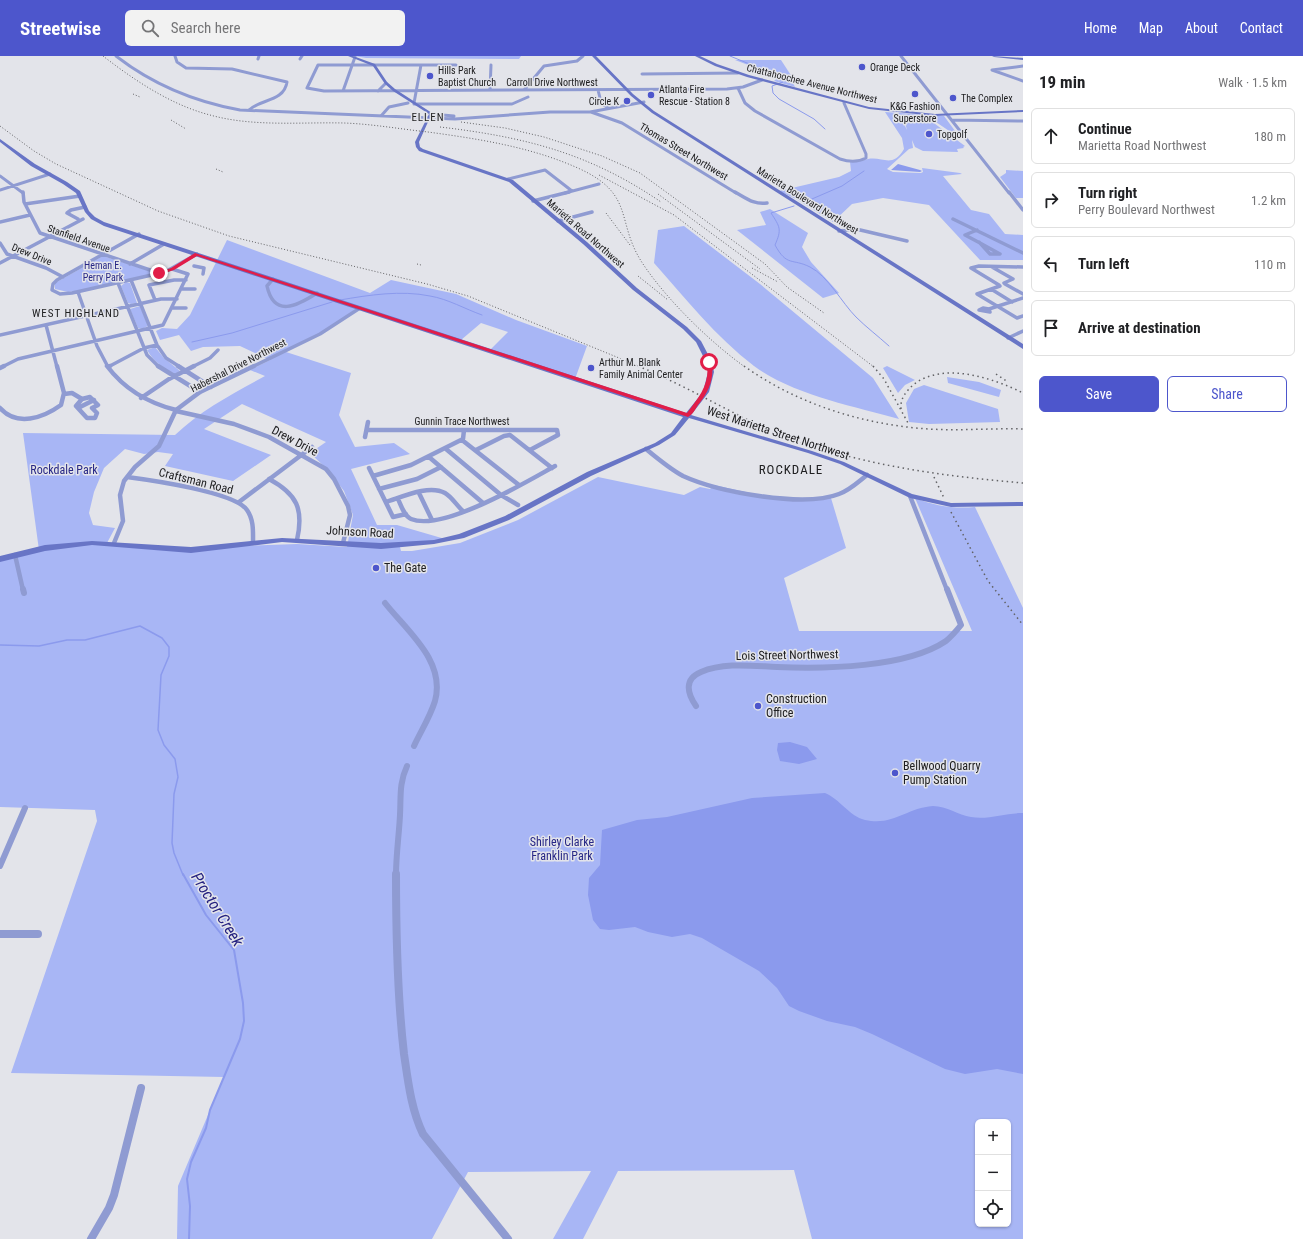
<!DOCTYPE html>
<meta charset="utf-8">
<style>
:root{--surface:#fff;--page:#f2f2f2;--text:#202124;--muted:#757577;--line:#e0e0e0;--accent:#4d56cc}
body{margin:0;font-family:"Roboto Condensed",sans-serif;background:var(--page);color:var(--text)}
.controls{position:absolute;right:12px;bottom:12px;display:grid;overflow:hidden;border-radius:6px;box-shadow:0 1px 3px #0004}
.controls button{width:36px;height:36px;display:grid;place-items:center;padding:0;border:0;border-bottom:1px solid var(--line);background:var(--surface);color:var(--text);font:20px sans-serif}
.stop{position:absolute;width:12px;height:12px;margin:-9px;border:3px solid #e11d48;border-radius:50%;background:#fff}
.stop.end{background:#e11d48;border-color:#fff;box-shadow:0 1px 4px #0008}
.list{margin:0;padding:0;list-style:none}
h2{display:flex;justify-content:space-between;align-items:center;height:52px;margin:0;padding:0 16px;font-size:17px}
h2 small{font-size:13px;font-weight:400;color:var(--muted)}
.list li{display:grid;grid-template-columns:26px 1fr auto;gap:12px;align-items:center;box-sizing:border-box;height:56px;margin:0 8px 8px;padding:0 8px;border:1px solid var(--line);border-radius:6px}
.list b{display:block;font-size:15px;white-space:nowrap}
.list p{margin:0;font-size:13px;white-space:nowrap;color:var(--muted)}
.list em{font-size:13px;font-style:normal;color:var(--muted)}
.actions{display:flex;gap:8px;padding:12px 16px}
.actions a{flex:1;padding:9px 0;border:1px solid var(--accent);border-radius:6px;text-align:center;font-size:14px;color:var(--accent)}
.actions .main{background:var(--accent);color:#fff}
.icon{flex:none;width:22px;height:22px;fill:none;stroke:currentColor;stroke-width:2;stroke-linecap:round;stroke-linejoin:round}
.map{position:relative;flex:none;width:1023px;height:1183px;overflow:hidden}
header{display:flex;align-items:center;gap:24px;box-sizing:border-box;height:56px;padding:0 20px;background:var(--accent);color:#fff}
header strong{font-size:19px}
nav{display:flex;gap:22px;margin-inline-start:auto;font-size:14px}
.search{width:280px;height:36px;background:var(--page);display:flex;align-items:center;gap:10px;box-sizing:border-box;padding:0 14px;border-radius:6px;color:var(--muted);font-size:15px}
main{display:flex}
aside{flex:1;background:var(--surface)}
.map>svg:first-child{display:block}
</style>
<header>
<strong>Streetwise</strong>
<div class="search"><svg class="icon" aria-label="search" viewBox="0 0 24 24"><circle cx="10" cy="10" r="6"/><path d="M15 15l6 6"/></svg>Search here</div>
<nav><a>Home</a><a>Map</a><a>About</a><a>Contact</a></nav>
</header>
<main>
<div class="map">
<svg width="1023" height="1183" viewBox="0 0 1023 1183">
<rect width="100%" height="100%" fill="#e3e4ea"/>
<path fill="#a8b6f5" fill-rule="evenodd" d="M355,0H521L519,3L366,2Z
M735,4H781L796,27H793L795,31L774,25L777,22L764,15Z
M885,56L944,60L961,83L930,62H901L907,74L904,63L927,62L965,90L963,91L964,92L957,93L958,96L923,95L915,91L912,84L913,92L909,93L887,113L893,116L921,117L923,116L922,112L960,117L962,118L943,120L971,154L989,158L1005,178L1023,179V204H980L929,149L883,142L852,148L833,166L796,143L779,135L839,121L851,115L850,106C857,106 862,105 868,103C883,100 892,113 904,93L902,82Z
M1006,114L1023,115V142H1016L1000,121L1006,117Z
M770,153L808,177L802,191L811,206L839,237L823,242L737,174L766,169L760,156Z
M684,170L760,228L873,322L899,363C853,350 793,339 754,310C716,281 685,242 654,207L658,174Z
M227,184L370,237L391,224L456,238L516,264L587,290L575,323L490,294L508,276L481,267L461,284L357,252L337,268L286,296L351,317L339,359L355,391L394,387L410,398L351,413L377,469H397L445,483L406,489L400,491L401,495H412L460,487L518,464L598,421L684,439L700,431L710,433L714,429L778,443L831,442L846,492L784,522L799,575H972L915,442C935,450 954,453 975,451L1023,552V1183H812L794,1114L618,1115L583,1183H553L591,1115L468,1116L432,1183H177L178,1130L224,1021L11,1017L97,765L95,754L0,751V504L39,494L23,377L175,379C201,354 234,337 265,320L250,314L270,304L240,290L203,291L191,295L179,279L160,284L156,275L162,272L177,273L190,259ZM242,348L326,386L310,397L328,414L344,435L353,459L347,491L297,488L159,493L107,487L115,472L93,469L89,457L94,436L104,412L125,393L144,398L158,396L173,398L165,410L233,425L271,399L204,373ZM978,1066H1008V1168H978Z
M103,200L156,217L77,235L68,236L55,233V227Z
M126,226L130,227L137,247L131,248L128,247L121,230Z
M140,250L148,270L142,273L138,272L130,253Z
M155,291L164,302L180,315L175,318C163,312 154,306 147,294Z
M887,310L915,324L905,329L898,337L883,312Z
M947,321L979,326L1001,334L999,341L948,327Z
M924,329L998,353L1000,366L929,368L909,366L906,347L914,333Z"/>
<path fill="#8b9aed" d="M898,108L920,114L922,115L920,116L891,114Z
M790,686L807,691L817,703L799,708L780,705L777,694L778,687Z
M825,737C840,743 849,760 865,764C894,770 906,752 933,750C947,750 958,759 971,761C988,764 1006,757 1023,757V1018L997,1013L965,1018L945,1013L872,978L855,971L827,965L799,955L789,950L777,932L759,915L702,882L690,878L672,881L648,876L635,871L609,874L600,873L593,864L588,839L589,822L600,809L602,774L637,764L667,761L752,742Z"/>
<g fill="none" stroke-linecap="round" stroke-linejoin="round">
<path stroke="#8b9aed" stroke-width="1" d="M730,0L781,21L783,26L772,30L773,37L779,43L814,63L825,73
M805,146L842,130L864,115
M794,150L771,157C780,171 782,173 775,189C787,211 792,202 810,211C828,220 842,247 856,261C866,271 878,280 889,290
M340,244C369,239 401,234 430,240C448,243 465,253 482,259
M192,286L232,277L332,246"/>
<path stroke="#8b9aed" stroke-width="1.5" d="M0,589L39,590L67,584H85L140,570L162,582L169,591V600L161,619L158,674L164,689L175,703L178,721L174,738L172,787L174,797L183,819"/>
<path stroke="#8b9aed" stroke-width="2" d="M183,818L206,859L234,894L243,947L244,965L240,983L210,1054L206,1072L191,1106L187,1123L190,1150L189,1183"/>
<path stroke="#8f9bd2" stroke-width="3" d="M116,0C152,28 196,46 240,54L455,63L550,56H590L644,46
M175,0L177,6L186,12L232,13L287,26C284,46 260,43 249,54
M901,0L1009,137
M258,3L259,0
M300,3L302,0
M456,9H318L307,32L324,35L727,33L743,31L762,24
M1023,10L992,14L1023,25
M642,18L738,17
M738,32L745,47L755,55L840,103C849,106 857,107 866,102V98L844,47
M490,34L491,9
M524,34L544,10L577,5L583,0
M598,34L600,42L597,45L609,52
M343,35L355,1
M378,35L386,27
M414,47L421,9
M414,48H512L528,41
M591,56L622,67L736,137
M431,58L454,60
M381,60L389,51L408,47
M952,64L1023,65
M0,120L23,137
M508,123L545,114L572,135
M0,134L50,118
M565,137L599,128"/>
<path stroke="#8f9bd2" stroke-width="3.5" d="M23,136L24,146L40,177L159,217
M735,136C746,142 754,149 767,147
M1009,136L1023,154
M533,145L569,136
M25,148L80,140
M78,163L67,157L71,154L85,151
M953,163L1023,197
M558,165L592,156
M0,166L30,159
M977,174L965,179L980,187
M839,175L856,173L907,185
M139,178L57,224L53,228L52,234L60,238L72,237L165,216L197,198
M979,186L980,187
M0,187L7,198L46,212L63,221
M980,187L1000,198H990Z
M0,207L83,163
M130,208L164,188
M194,210L204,212L203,218
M992,211L1013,223L1004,227
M971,212L979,210L1023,211
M971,212L999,229
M273,223L267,230C274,262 297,250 317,237
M131,224L157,289L166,302L180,311
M118,227L147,299L159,311
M1005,228L1023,238
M1000,230L977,238L1017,262L1023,260
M181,233H195
M991,233L1012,246
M78,236L97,290L108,311
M155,244L149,229L174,224H186
M172,252H186
M983,252L989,253L990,256L979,254Z
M989,253L1023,242
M46,269L57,311
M0,279L161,243H177
M1008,282L1023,275
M2,311L18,303L163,269L188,218L172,213
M108,311L144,292L157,289
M192,311L210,302L218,294
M252,311L320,278L360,252"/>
<path stroke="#8f9bd2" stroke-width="4.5" d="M107,310C125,334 148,347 176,354
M158,310L200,336
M178,310L211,331
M108,311L110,310
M0,312L4,310
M64,338L72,337L82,343
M90,341L98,349L92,352L97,357L95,362H87L76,350L82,343Z
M141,342L169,323L194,310
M0,352C17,371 43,362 61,349L64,337L57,310
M78,352L94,344
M176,355L234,368L269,381L326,413L334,423L348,450L350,459L343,487
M367,374H557L558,379L530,394
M365,381L368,366
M462,384L519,429
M446,393L501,439L518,449
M646,393C658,403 670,413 683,420C718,436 804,452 839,438C850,434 858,426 867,419
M476,394L504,380L510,379L552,412
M429,401L483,447
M369,412L393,461L406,458
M373,420L411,409L463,383L464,374
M127,421C150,424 235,436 247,454C254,464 253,476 253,487
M269,423C297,438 304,453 297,484
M379,433L417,423L441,411
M419,437L432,464
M910,440L947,534
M398,443C401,449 404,460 411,463C443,476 526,426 555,410
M239,446L312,391
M386,446C402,441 429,428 445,437C452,441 457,450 463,455
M114,487L123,465L120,439L124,425L135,411L159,390L176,354L200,336L254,310
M15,499L23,534"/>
<path stroke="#8f9bd2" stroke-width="6" d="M23,533L24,537
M385,547C407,575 446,605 435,645C430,661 421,675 414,690
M696,650C687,637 684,623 701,616C724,606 753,610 777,611C824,613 906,612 946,585C952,580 957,574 961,569L947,533
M0,810L25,752
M396,819C396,799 399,779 400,759C401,741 399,727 407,710"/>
<path stroke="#8f9bd2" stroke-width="8" d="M396,818C396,878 397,938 404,998C408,1025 411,1053 423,1078L508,1183
M0,878H38
M91,1183L109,1152L114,1139L141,1032"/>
<path fill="#6875c6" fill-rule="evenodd" d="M348,0H353L375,8L387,26L395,33L432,57L419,86L420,91L423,93L513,124L587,186L637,232L687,271L701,285L712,306L714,316L709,336L691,359L812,395L844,406L912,438L951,447L1023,446V450L951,451L910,442L840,408L808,397L689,362L675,379L659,389L591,420L509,464L464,482L434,488L381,493L282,486L191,497L92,489L45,495L0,506V500L45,489L92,485L191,491L282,482L381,487L434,484L459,478L505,460L587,416L655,387L671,377L683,361L104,170L91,163L85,156L76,137L63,128L31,110L0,86V83L35,108L67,126L80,135L89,155L95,161L104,166L686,357L703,336L708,316L706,306L696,286L683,273L633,234L583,188L509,126L419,95L416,91L415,86L429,58L393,35L385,28L373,10Z
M592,0H596L633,38L654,55L1023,288V293L652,57L631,40Z
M695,0H700L717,8L749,19L869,51L935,58L1023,54V56L935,60L869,53L747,21L715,10Z
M992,0L1023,2V4L994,1Z"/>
<path stroke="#626265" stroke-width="1" stroke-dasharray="1 2" stroke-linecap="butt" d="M103,0C134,24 171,49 210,59C253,71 299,66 344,67C372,68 400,73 428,76C479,83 532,91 580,113C636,139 615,166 643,208C667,244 710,286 745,311
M133,38L140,41
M171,64L186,73
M461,66L505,72L544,81L602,100L640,117L765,208L787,231L824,257
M0,70L34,95L56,108L158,155L229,180L427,228L468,240L641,311
M440,71C525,81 589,97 661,146
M216,113L223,116
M599,119L674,159L874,311
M658,138L760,213
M606,157L630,189
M417,208L421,209
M752,212L778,226
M638,220L668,244"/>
<path stroke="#626265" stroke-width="1.5" stroke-dasharray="1.5 3.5" stroke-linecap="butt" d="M638,310C689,331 735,360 785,381C797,386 811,389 823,393C888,413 955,421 1023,427
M744,310C797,348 864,369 929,373C960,375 992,372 1023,373
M873,310L884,323L908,367
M996,318L1008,326
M901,353C900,342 906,336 913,329C943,305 993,322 1023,337
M934,421L944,442
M951,456L988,525L1023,569"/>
</g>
<path fill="#e11d48" d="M195,197L687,357C700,340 710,328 707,306L709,304L712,306C714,324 709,335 698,349C695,354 692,359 688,361L197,200L174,214L159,219L157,217L171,212Z"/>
<g fill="#4d56cc" stroke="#e3e4ea" stroke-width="1.5">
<circle cx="862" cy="11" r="4"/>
<circle cx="430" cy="20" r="4"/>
<circle cx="915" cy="38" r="4"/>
<circle cx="651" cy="39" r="4"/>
<circle cx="953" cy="42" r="4"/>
<circle cx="627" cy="45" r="4"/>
<circle cx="929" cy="78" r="4"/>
<circle cx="591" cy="312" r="4"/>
<circle cx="376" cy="512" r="4"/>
<circle cx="758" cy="650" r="4"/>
<circle cx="895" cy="717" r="4"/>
</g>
<g text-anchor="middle" stroke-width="3" stroke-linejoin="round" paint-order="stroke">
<g font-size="10" fill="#202022" stroke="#e3e4ea" text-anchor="start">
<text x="870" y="15">Orange Deck</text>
<text x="438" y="18">Hills Park<tspan x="438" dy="12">Baptist Church</tspan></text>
<text x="659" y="37">Atlanta Fire<tspan x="659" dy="12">Rescue - Station 8</tspan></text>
<text x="961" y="46">The Complex</text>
<text x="619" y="49" text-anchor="end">Circle K</text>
<text x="915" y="54" text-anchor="middle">K&amp;G Fashion<tspan x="915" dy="12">Superstore</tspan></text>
<text x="937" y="82">Topgolf</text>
<text x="599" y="310">Arthur M. Blank<tspan x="599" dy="12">Family Animal Center</tspan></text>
</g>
<g font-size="10" fill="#202022" stroke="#e3e4ea">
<text x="552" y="30">Carroll Drive Northwest</text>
<text transform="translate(812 27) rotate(14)" y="4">Chattahoochee Avenue Northwest</text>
<text transform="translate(684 95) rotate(31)" y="4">Thomas Street Northwest</text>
<text transform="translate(808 144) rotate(32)" y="4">Marietta Boulevard Northwest</text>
<text transform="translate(586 177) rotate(41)" y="4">Marietta Road Northwest</text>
<text transform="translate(79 182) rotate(19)" y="4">Stanfield Avenue</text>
<text transform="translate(32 198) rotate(22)" y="4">Drew Drive</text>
<text transform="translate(238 309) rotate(-27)" y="4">Habershal Drive Northwest</text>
<text x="462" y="369">Gunnin Trace Northwest</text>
</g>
<g font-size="10" fill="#272786" stroke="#e3e4ea">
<text x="103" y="213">Heman E.<tspan x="103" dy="12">Perry Park</tspan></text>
</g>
<g font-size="11" letter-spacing="1" fill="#202022" stroke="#e3e4ea">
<text x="428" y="65">ELLEN</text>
<text x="76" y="261">WEST HIGHLAND</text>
</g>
<g font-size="12" fill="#202022" stroke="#e3e4ea">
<text transform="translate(778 377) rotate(18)" y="4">West Marietta Street Northwest</text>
<text transform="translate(295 385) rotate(28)" y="4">Drew Drive</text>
<text transform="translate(196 425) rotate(14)" y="4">Craftsman Road</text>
<text transform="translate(360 476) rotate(3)" y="4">Johnson Road</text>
<text transform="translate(787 599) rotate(-1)" y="4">Lois Street Northwest</text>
</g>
<g font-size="12" fill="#272786" stroke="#e3e4ea">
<text x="64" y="418">Rockdale Park</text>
<text x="562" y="790">Shirley Clarke<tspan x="562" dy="14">Franklin Park</tspan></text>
</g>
<g font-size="12" fill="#202022" stroke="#e3e4ea" text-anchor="start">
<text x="384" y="516">The Gate</text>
<text x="766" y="647">Construction<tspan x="766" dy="14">Office</tspan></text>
<text x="903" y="714">Bellwood Quarry<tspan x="903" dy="14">Pump Station</tspan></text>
</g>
<g font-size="13" letter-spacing="1" fill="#202022" stroke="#e3e4ea">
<text x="791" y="418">ROCKDALE</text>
</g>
<g font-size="16" font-style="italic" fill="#242180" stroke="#e3e4ea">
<text transform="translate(218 853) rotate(58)" y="6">Proctor Creek</text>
</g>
</g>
</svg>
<div class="controls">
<button>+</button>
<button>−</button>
<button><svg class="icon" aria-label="locate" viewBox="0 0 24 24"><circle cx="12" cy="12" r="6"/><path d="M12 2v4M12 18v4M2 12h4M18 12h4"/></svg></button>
</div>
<div class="stop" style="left:709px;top:306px"></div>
<div class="stop end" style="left:159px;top:217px"></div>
</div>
<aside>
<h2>19 min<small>Walk · 1.5 km</small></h2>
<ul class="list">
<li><svg class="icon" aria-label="ahead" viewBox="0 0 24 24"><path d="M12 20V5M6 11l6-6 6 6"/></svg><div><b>Continue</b><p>Marietta Road Northwest</p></div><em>180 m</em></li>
<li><svg class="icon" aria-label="right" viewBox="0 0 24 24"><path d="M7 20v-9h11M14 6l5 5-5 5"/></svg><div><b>Turn right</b><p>Perry Boulevard Northwest</p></div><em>1.2 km</em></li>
<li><svg class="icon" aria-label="left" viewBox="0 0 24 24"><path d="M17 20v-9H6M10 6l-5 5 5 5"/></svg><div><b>Turn left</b></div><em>110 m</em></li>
<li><svg class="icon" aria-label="arrive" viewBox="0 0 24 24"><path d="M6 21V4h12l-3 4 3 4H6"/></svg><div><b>Arrive at destination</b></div></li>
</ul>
<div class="actions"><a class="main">Save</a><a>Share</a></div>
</aside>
</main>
